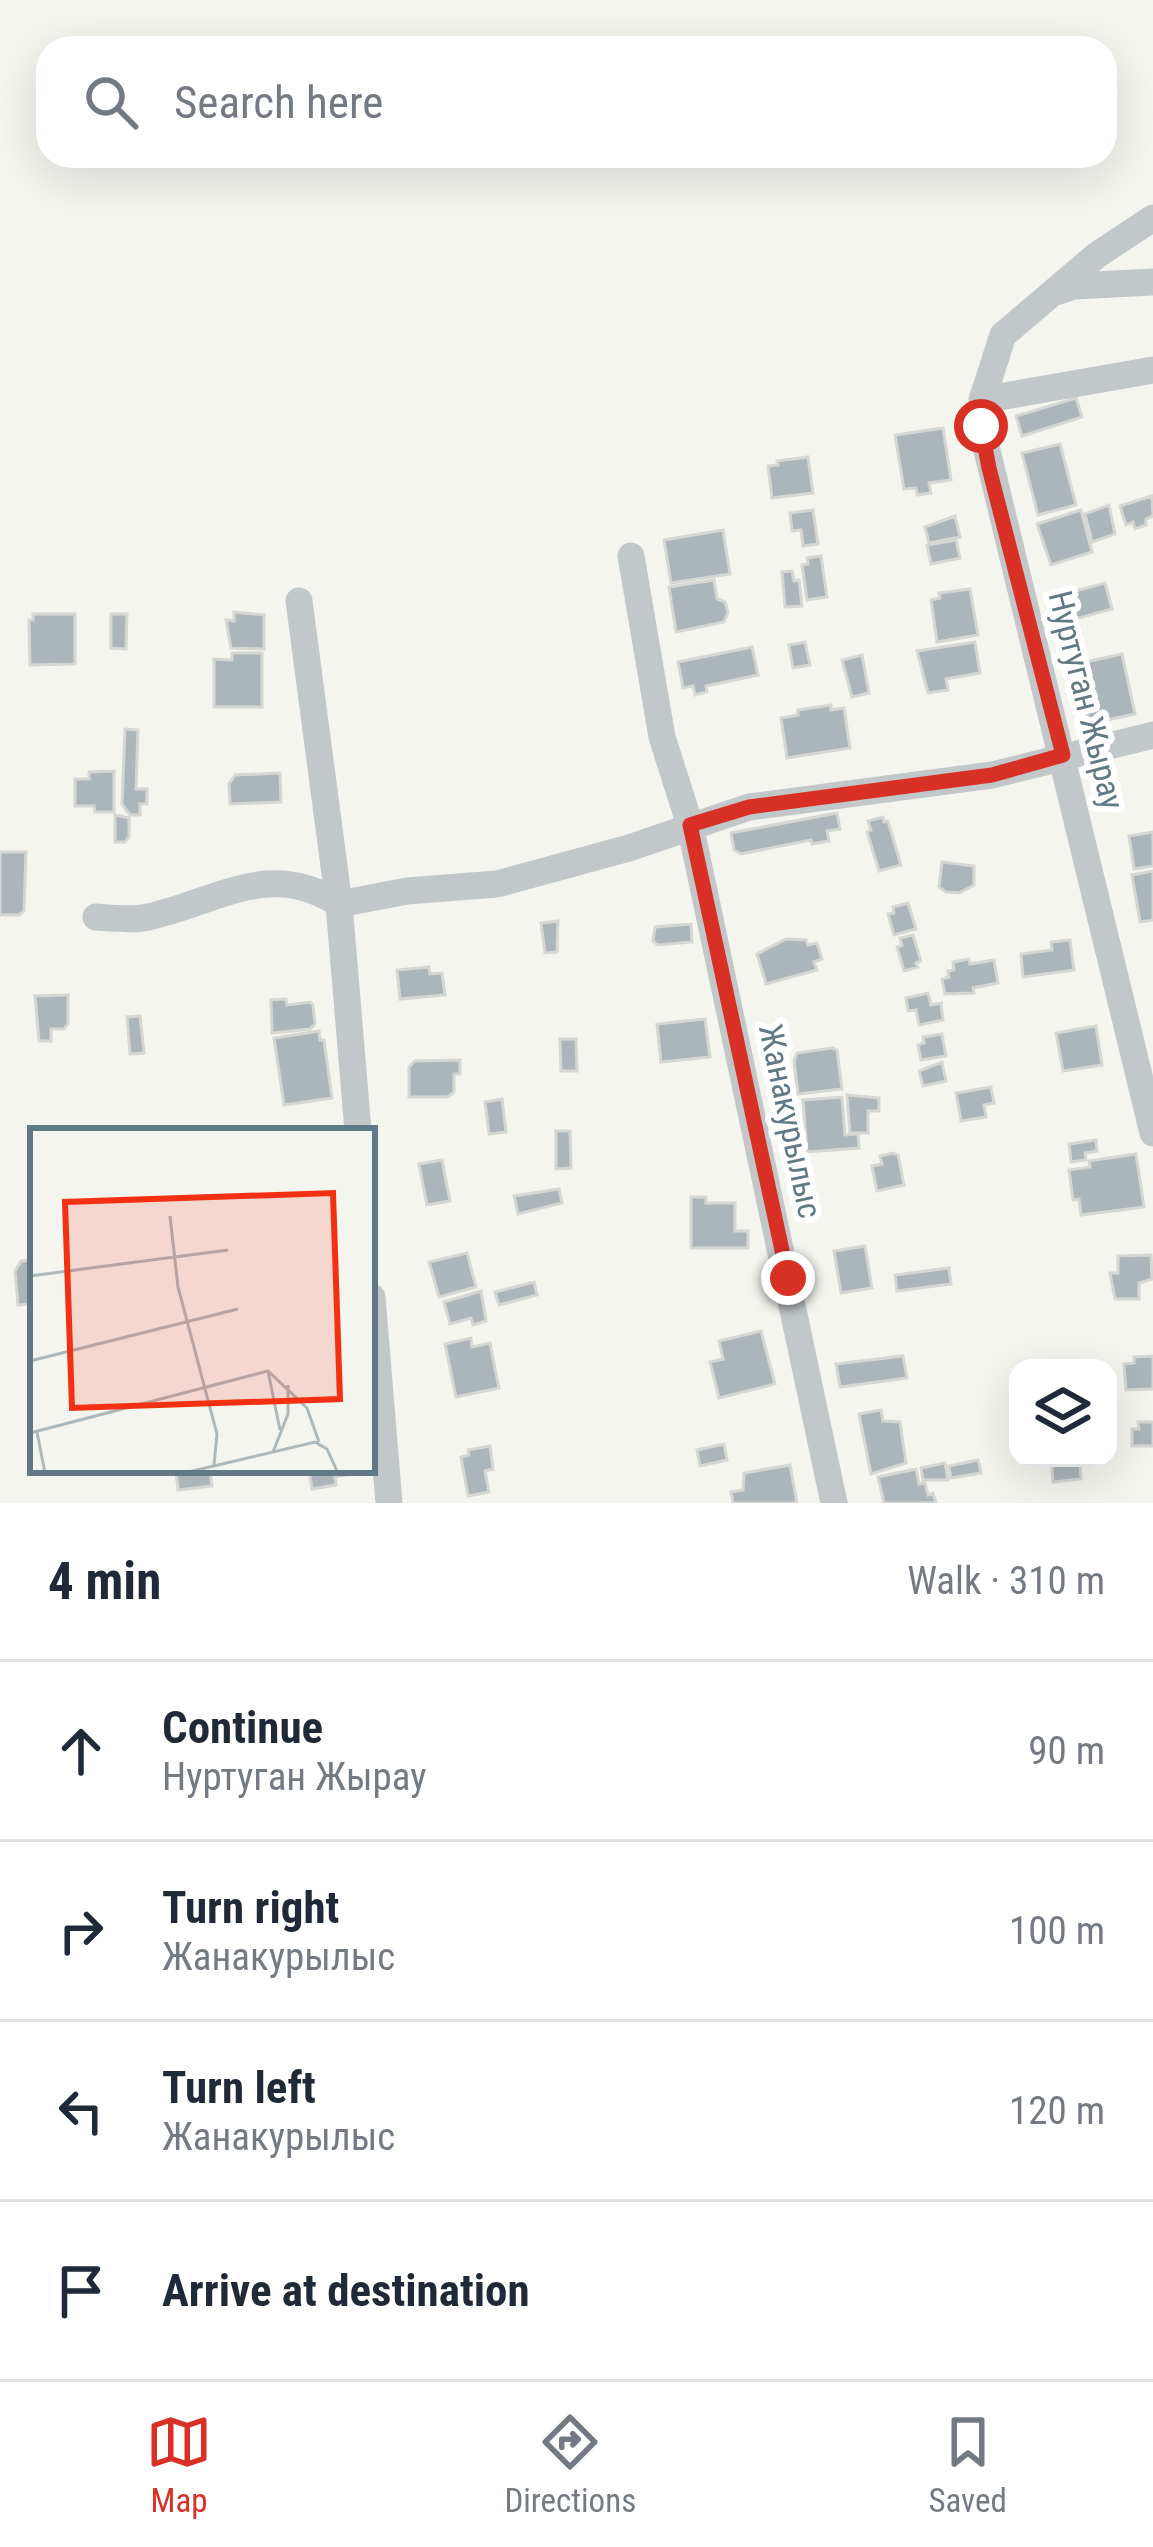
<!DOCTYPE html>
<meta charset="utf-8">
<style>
:root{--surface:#fff;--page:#f6f6f7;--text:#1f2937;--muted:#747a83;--line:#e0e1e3;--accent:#d93025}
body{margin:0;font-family:"Roboto Condensed",sans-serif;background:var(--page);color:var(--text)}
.controls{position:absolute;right:36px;bottom:36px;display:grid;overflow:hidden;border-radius:24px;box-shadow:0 12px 48px #0002}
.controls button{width:108px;height:108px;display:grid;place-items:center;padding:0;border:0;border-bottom:3px solid var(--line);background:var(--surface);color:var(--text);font:60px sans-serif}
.stop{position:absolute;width:36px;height:36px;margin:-27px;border:9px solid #d93025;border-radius:50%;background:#fff}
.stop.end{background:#d93025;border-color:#fff;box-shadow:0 3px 12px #0008}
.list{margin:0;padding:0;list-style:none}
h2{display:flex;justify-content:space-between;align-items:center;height:156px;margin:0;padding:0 48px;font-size:51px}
h2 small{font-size:39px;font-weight:400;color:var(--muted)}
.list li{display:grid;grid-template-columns:78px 1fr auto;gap:36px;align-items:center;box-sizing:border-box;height:180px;padding:0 48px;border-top:3px solid var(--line)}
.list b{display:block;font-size:45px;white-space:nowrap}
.list p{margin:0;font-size:39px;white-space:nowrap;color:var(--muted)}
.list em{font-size:39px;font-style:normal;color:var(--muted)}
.icon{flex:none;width:66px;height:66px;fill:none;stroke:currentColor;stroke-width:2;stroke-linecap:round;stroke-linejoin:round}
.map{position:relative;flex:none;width:1153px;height:1503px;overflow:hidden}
.search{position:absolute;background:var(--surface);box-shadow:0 12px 48px #0002;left:36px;right:36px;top:36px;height:132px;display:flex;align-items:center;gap:30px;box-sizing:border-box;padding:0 42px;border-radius:36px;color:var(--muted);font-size:45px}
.sheet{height:876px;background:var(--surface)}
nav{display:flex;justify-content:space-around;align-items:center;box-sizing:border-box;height:168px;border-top:3px solid var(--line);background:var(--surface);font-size:33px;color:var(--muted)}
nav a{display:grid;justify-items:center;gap:6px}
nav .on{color:var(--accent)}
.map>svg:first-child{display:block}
</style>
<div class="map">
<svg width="1153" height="1503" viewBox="0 0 1153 1503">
<rect width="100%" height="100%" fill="#f5f5f0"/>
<path fill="#acb6ba" stroke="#d6d6d3" stroke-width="3" d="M1076,398L1082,417L1022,436L1016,416Z
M943,428L951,480L929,483L931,493L917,495L916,488L904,489L895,435Z
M1060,444L1076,505L1038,515L1022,453Z
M808,457L813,493L772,498L768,466L778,465L777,461Z
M1152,496L1153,516L1146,519V525L1135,529L1133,522L1126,525L1120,506Z
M1109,505L1115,534L1092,542L1085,514Z
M813,510L818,544L803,546L801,530L792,531L790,513Z
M1081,510L1092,552L1051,565L1037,524Z
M955,516L960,537L929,543L925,527Z
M723,530L730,574L671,583L664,540Z
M956,540L960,558L931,564L927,545Z
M821,556L827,597L807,600L802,565L808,564L807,558Z
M792,571L794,581L799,580L802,606L785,607L782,572Z
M714,580L717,599L725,602L728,612L724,622L676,632L669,587Z
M1105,583L1112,609L1068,621L1061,595Z
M970,589L978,635L937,642L931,600L940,598L939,593Z
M234,612L264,615V649L231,648L226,620L234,621Z
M33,614H75V664L30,665L29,620H33Z
M111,614H127L126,649L111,648Z
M805,642L810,665L793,668L789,645Z
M975,642L980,673L946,679L948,690L928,693L917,651Z
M752,647L758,675L706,686L707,692L695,695L693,686L683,688L678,662Z
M232,653H262V707H214V659L232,660Z
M1122,654L1135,714L1089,724L1077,664Z
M862,655L869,693L852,697L842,660Z
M831,705V710L844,708L850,748L787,758L781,718L798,715V710Z
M125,729L138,730L136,789H147V804H140V815H130L122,804Z
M114,771V812H95L94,806H75V779H89V772Z
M280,773L281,802L230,804L229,784L235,775Z
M837,813L840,829L827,831L829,841L812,844L811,840L741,854L734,850L731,833Z
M115,815L129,818V837L125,842H115Z
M883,817L884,822L888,821L901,865L879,871L867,832L871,830L868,821Z
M1153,832V866L1134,869L1129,836Z
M0,852H26L24,911L19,915H0Z
M942,862L974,866V885L959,893L946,892L939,887Z
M1153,871V920L1140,922L1132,875Z
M908,903L916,929L894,935L888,914L894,913L893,907Z
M558,921L557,952L545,953L541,923Z
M691,924L692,942L658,945L653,941L655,927Z
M913,935L921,961L916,963L918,967L904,971L897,947L902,945L900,938Z
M786,939L806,940L808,945L817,943L822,959L814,962L817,970L766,984L757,954Z
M1070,940L1074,970L1023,977L1021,954L1052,950L1051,942Z
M969,959L970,964L994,960L998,983L973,988L974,993L945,994L942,979L949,977L948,971L954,970L953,962Z
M429,967L430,974L442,973L445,995L400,999L397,970Z
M928,993L931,1005L941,1003L943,1020L919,1025L916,1010L908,1011L906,998Z
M68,995V1023L64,1029H51V1041H39L35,996Z
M286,999L287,1005L310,1002L313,1005L315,1024L310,1029L272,1033L271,1000Z
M140,1016L144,1053L130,1054L127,1017Z
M705,1019L710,1057L661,1062L657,1024Z
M1096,1026L1102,1065L1063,1071L1056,1033Z
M319,1031L320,1040H324L332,1098L284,1105L274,1038Z
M942,1034L946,1056L921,1060L918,1045L924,1043L923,1037Z
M560,1039H576L577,1071H561Z
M832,1048L837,1050L842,1089L798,1094L794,1061L797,1053Z
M460,1060V1074H454V1092L448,1097H409V1067L415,1061Z
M942,1062L946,1081L923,1086L919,1071Z
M991,1087L994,1103L984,1105L986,1117L961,1121L956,1093Z
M847,1095L879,1098V1111H868V1133H850Z
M842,1097L845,1135L858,1134L859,1148L807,1152L803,1100Z
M502,1099L506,1132L489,1134L485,1102Z
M556,1131H570L571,1168L556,1169Z
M1096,1140L1097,1151L1085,1153L1086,1160L1071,1162L1069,1144Z
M893,1153L898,1155L904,1185L877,1191L872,1166L882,1164L880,1156Z
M1136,1154L1144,1207L1081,1215L1079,1199L1073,1200L1069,1170L1090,1167L1089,1161Z
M442,1160L450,1201L427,1205L419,1164Z
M559,1189L562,1203L518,1214L514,1196Z
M691,1197H706V1203H735V1231H748V1248H691Z
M865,1246L872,1288L841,1293L834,1251Z
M467,1253L476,1287L439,1297L429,1262Z
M1151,1255L1152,1279L1139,1283V1299H1115L1110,1273H1118V1256Z
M33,1260V1304L18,1305L15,1271L21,1261Z
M949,1268L951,1284L897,1291L895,1275Z
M534,1282L537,1295L499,1305L495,1292Z
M481,1291L486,1321L473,1325L471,1318L450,1324L444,1302Z
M761,1331L775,1384L719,1398L710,1362L723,1359L719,1341Z
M471,1338L472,1347L490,1343L499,1388L456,1397L445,1344Z
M903,1356L907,1378L840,1387L836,1364Z
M1153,1356V1389L1126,1390L1124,1364L1134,1363V1357Z
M881,1410L883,1421L900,1422L906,1463L871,1474L859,1414Z
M1138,1422H1153V1446H1132V1429H1139Z
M724,1444L727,1460L700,1466L697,1450Z
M490,1446L493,1469L485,1471L489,1492L468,1496L461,1457L469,1455L468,1450Z
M978,1460L981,1473L951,1478L949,1466Z
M945,1463L948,1480H923L921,1468Z
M1080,1463L1081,1479L1053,1482L1052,1466Z
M790,1465L797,1503H733L731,1492L743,1490L744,1473Z
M916,1469L919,1484L925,1483L928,1495L933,1493L936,1503H884L878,1477Z
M176,1470H210L212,1486L178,1490Z
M309,1470H356L357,1473L335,1477L336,1485L312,1489Z"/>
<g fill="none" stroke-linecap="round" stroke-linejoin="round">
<path stroke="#c2c7ca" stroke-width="27" d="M1153,218L1097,255L1003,335L982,400L981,426L1153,1133
M1056,292L1074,286L1153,282
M982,400L1153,370
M631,556L662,737L690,825L834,1503
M299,601L339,904L358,1131
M96,917C111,918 128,920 143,918C212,905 268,857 339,904L407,891L497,884L629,848L749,807L992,775L1153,735
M372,1297L389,1503"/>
</g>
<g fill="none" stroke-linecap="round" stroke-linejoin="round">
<path stroke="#d93025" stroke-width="15" d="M788,1278L690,825L749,807L992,775L1063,755L989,468L981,426"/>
</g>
<g text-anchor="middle" stroke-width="12" stroke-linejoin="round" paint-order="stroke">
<g font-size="33" fill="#617885" stroke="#fff">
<text transform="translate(1087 700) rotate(76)" y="12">Нуртуган Жырау</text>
<text transform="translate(791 1121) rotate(78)" y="12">Жанакурылыс</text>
</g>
</g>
<g transform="translate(30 1128)">
<rect width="345" height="345" fill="#f5f5f0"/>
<path fill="none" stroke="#adb8bb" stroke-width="3" d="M140,88L148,159L187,306L184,337M0,148L198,122M0,233L208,181M238,243L250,302M7,304L15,345M0,305L238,243L277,280L289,314M243,324L258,286V257M154,345L285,314L297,321L308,345"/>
<path fill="#f33112" fill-opacity="0.15" stroke="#f33112" stroke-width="6" d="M303,65L310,271L42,280L35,74Z"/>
<rect width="345" height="345" fill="none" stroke="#617885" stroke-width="6"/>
</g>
</svg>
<div class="controls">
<button><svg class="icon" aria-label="layers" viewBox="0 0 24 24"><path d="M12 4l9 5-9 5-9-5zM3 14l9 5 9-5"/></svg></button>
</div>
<div class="stop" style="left:981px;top:426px"></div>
<div class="stop end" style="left:788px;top:1278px"></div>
<div class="search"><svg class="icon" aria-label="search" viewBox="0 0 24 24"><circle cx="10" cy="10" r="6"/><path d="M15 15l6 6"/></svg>Search here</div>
</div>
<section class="sheet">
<h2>4 min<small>Walk · 310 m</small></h2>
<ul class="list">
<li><svg class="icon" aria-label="ahead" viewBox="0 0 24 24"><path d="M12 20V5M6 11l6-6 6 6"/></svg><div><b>Continue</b><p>Нуртуган Жырау</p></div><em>90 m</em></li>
<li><svg class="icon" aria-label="right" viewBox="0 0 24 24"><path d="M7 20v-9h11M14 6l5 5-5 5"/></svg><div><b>Turn right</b><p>Жанакурылыс</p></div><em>100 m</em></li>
<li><svg class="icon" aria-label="left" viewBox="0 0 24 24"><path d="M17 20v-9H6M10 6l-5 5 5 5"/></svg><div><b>Turn left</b><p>Жанакурылыс</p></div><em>120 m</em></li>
<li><svg class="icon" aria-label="arrive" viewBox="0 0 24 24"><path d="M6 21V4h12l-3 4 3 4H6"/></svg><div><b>Arrive at destination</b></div></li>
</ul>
</section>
<nav>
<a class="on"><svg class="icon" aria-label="map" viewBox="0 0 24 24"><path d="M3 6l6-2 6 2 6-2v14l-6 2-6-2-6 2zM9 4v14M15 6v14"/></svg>Map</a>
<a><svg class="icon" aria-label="directions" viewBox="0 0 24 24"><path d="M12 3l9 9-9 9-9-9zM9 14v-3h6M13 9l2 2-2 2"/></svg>Directions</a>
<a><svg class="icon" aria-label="saved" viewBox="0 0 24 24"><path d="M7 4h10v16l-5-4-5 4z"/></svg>Saved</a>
</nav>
